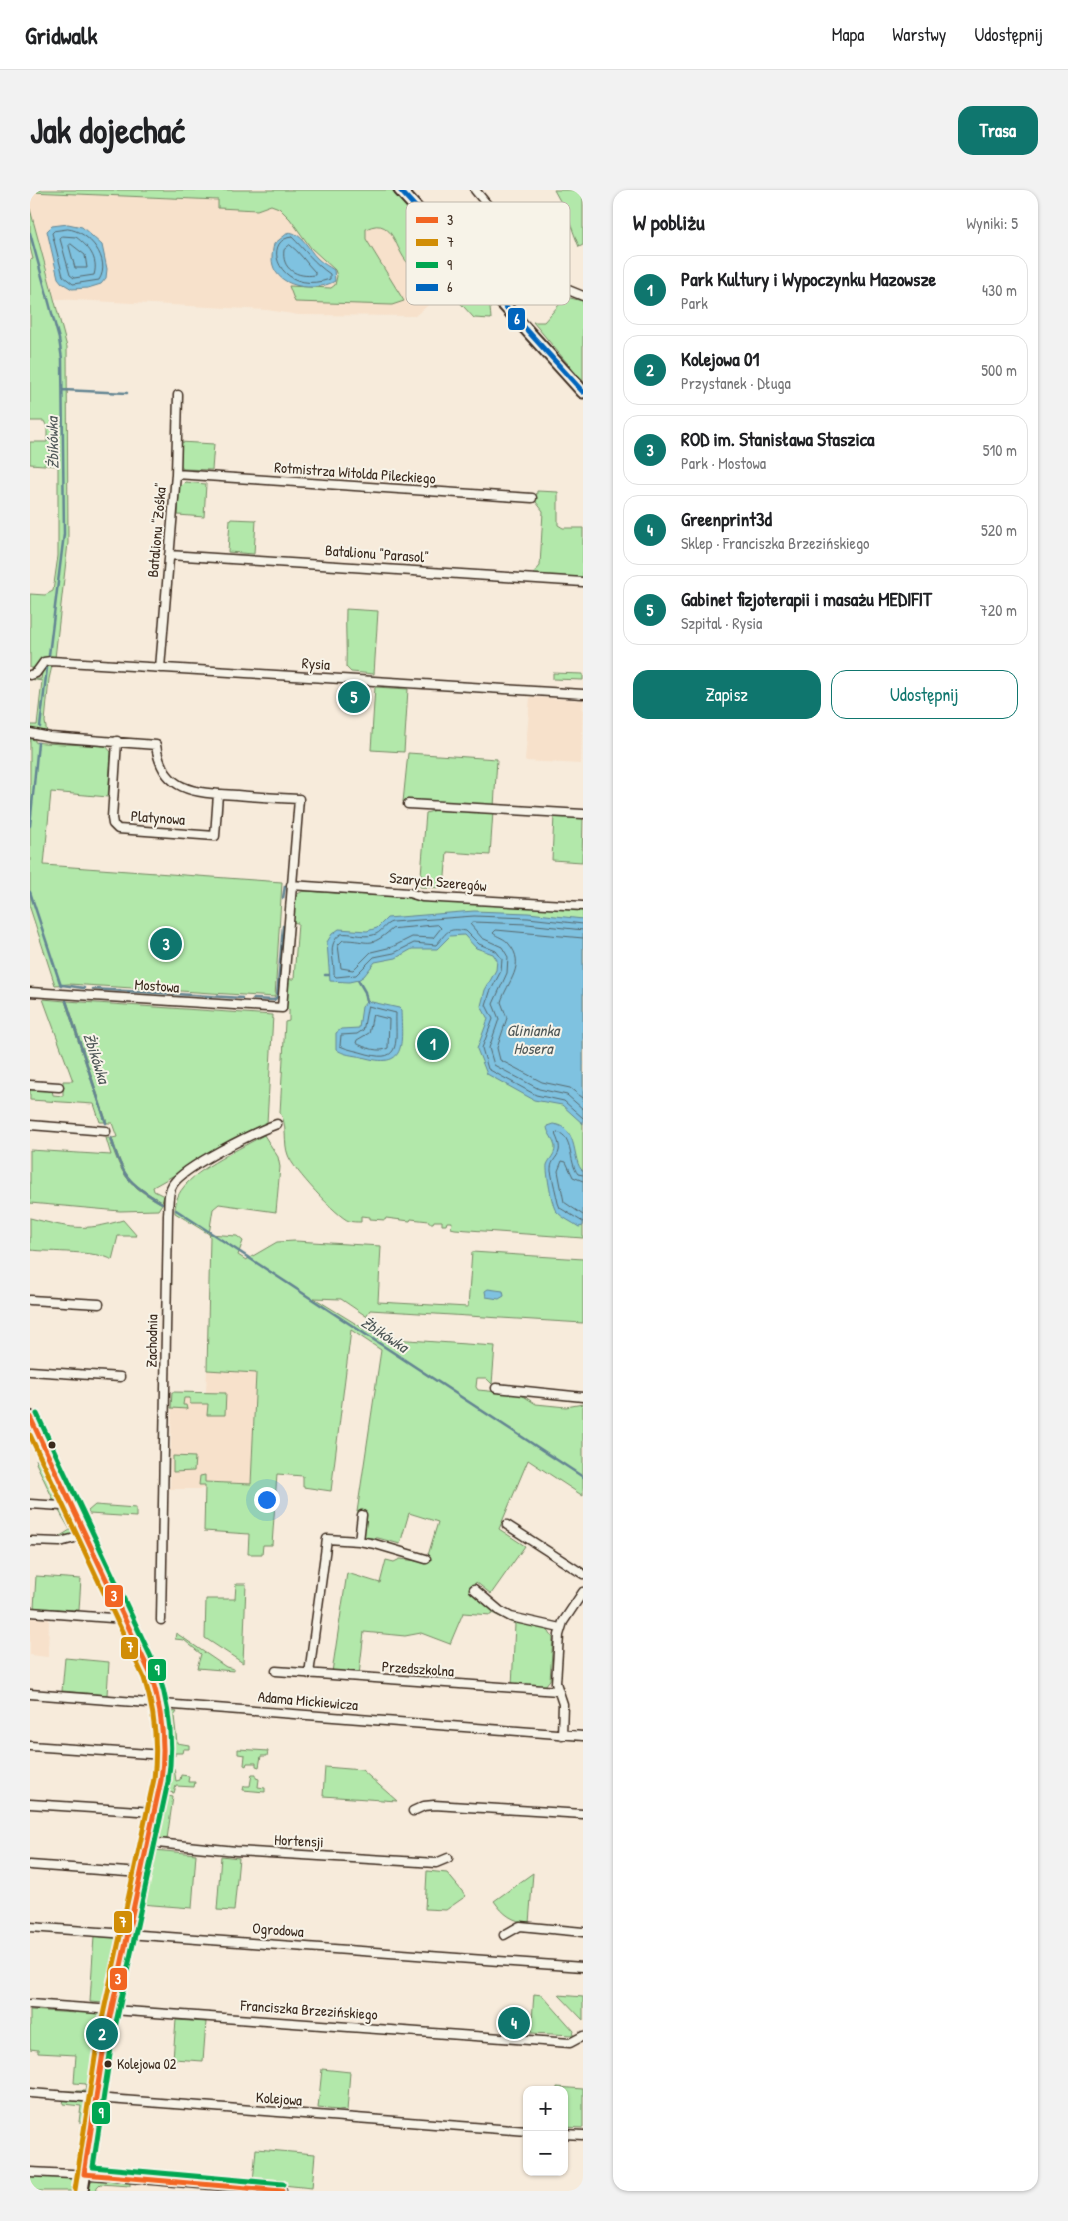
<!DOCTYPE html>
<html lang="pl">
<meta charset="utf-8">
<style>
:root{--surface:#fff;--page:#f2f2f2;--text:#202124;--muted:#757577;--line:#e0e0e0;--accent:#0f766e}
body{margin:0;font-family:"Patrick Hand",sans-serif;background:var(--page);color:var(--text)}
.controls{position:absolute;right:15px;bottom:15px;display:grid;overflow:hidden;border-radius:10px;box-shadow:0 1px 4px #0004}
.controls button{width:45px;height:45px;display:grid;place-items:center;padding:0;border:0;border-bottom:1px solid var(--line);background:var(--surface);color:var(--text);font:25px sans-serif}
.you{position:absolute;left:236px;top:1309px;width:18px;height:18px;margin:-12px;border:4px solid #fff;border-radius:50%;background:#1a73e8;box-shadow:0 0 0 8px #1a73e833}
.badge{display:grid;place-items:center;width:32px;height:32px;border-radius:50%;background:var(--accent);color:#fff;font-size:16px;font-weight:700}
.pin{position:absolute;translate:-50% -50%;border:2px solid #fff;box-shadow:0 1px 5px #0006}
.list{margin:0;padding:0;list-style:none}
h2{display:flex;justify-content:space-between;align-items:center;height:65px;margin:0;padding:0 20px;font-size:21px}
h2 small{font-size:16px;font-weight:400;color:var(--muted)}
.list li{display:grid;grid-template-columns:32px 1fr auto;gap:15px;align-items:center;box-sizing:border-box;height:70px;margin:0 10px 10px;padding:0 10px;border:1px solid var(--line);border-radius:15px}
.list b{display:block;font-size:19px;white-space:nowrap}
.list p{margin:0;font-size:16px;white-space:nowrap;color:var(--muted)}
.list em{font-size:16px;font-style:normal;color:var(--muted)}
.actions{display:flex;gap:10px;padding:15px 20px}
.actions a{flex:1;padding:11px 0;border:1px solid var(--accent);border-radius:15px;text-align:center;font-size:18px;color:var(--accent)}
.actions .main{background:var(--accent);color:#fff}
.map{position:relative;flex:none;width:553px;height:2001px;overflow:hidden;border-radius:15px}
header{display:flex;align-items:center;gap:30px;box-sizing:border-box;height:70px;padding:0 25px;background:var(--surface);border-bottom:1px solid var(--line)}
header strong{font-size:24px}
nav{display:flex;gap:28px;margin-inline-start:auto;font-size:18px}
.intro{display:flex;align-items:center;justify-content:space-between;box-sizing:border-box;height:120px;padding:0 30px}
h1{margin:0;font-size:35px}
.button{padding:12px 22px;border-radius:15px;background:var(--accent);color:#fff;font-size:18px;font-weight:700}
main{display:flex;gap:30px;padding:0 30px}
aside{flex:1;background:var(--surface);border-radius:15px;box-shadow:0 1px 4px #0004}
.map>svg:first-child{display:block}
</style>
<header>
<strong>Gridwalk</strong>
<nav><a>Mapa</a><a>Warstwy</a><a>Udostępnij</a></nav>
</header>
<div class="intro"><h1>Jak dojechać</h1><a class="button">Trasa</a></div>
<main>
<div class="map">
<svg width="553" height="2001" viewBox="0 0 553 2001">
<rect width="100%" height="100%" fill="#f7ebdb"/>
<filter id="ink" filterUnits="userSpaceOnUse"><feTurbulence type="fractalNoise" baseFrequency=".02" numOctaves="2"/><feDisplacementMap in="SourceGraphic" scale="10" xChannelSelector="R" yChannelSelector="G"/><feConvolveMatrix kernelMatrix="1 2 1 2 8 2 1 2 1" color-interpolation-filters="sRGB"/></filter>
<g filter="url(#ink)">
<path fill="#f7e1cb" d="M328,0L405,85L404,90L408,94H413L418,99L385,126L269,125L237,120L25,109L0,19V2L188,10Z
M500,507L553,510L551,574L495,571Z
M177,1180L226,1182L221,1294L175,1292L174,1299H140L142,1202H176Z
M0,1428L19,1429L18,1467L0,1465Z"/>
<path fill="#b2e8aa" stroke="#768964" d="M0,0H363L405,48L398,57L396,56L392,59L410,76L405,81L409,85L404,90L405,85L393,72L386,78C364,72 368,23 336,39V49L374,111L362,115L265,112L259,96L301,98L305,95L307,86L305,80L281,58L260,29L249,18L241,15L227,20L188,18V10L0,2Z
M524,0H553V55L549,57L535,20Z
M0,19L37,157L38,353L25,468C12,467 11,469 5,478H0V404L15,405L23,401L28,366V276L0,274V252H17V237L14,231H0V70L3,69L0,57Z
M415,89H418L430,102L440,95H447C459,105 460,114 461,129L444,128L413,94H410Z
M536,107L553,111V192L503,132H514Z
M150,252L184,254L182,280L153,279L149,273Z
M155,292L176,294L174,327L148,325L149,298Z
M507,301L528,302V335L533,338H553V389L504,387V383L510,376L513,321L506,312Z
M200,329L226,330L224,364L198,362Z
M316,419L348,421L344,484L321,482L316,477C317,457 315,439 316,419Z
M13,476H22L19,489L15,532L17,543L0,540V535H7L12,491L0,489H11Z
M523,483L553,484V490L523,489Z
M345,497L378,499L374,562L341,560Z
M0,549L5,550V552L14,553L76,556L81,562L78,607L21,602L14,675L252,692L245,807L39,794L25,795L0,718Z
M378,563L467,569L464,617L373,612Z
M410,619L463,622L460,665L417,662L414,698L390,697L396,623Z
M524,625L553,626L552,672L522,670Z
M275,701L553,719V1048L425,1039L421,1038L422,1032H417L416,1035H412V1031H404L403,1033H399V1031L381,1029L380,1031L356,1028L355,1030L340,1029V1027L331,1026V1032C327,1032 322,1032 319,1031C307,1027 262,978 258,965C253,953 258,934 250,923L255,832L259,831V820L256,819L257,789H264L268,733L260,732C262,721 260,703 275,701Z
M13,809L35,811L75,932H70L64,914L0,910V898L22,900L23,905L33,906V891H43Z
M37,811L243,825L237,933L123,997L124,1001L134,1006L132,1012C96,990 95,988 82,948L87,947L82,933H77Z
M234,945L248,967L250,977L246,1022L189,1014L183,1019L179,1044L207,1046L213,1051L208,1065L216,1070L247,1052L265,1051L351,1056L348,1112L438,1117L442,1062L553,1069V1133L340,1120L336,1126L311,1109L284,1108L349,1148L465,1156L462,1194L456,1188H447L446,1197L448,1200L490,1204L506,1214L536,1217L553,1214V1306L498,1270L469,1339L495,1356L461,1404L446,1392L442,1401L491,1433L517,1439L523,1448L520,1490L514,1497L482,1496L485,1434L462,1423L461,1425L433,1423L420,1454L391,1443L375,1446L334,1442L329,1485L302,1482L317,1383L350,1393L356,1370L364,1372L370,1369L396,1372L408,1332L379,1323L370,1354L348,1348H336L333,1347L334,1324L327,1322L351,1160L321,1140L301,1301L273,1297V1286L247,1284L242,1355H233L232,1364H218L219,1344L174,1341L175,1295H169L170,1286L175,1285V1292L221,1294L226,1183L177,1180L180,1047L179,1044L145,1023C145,1014 147,1005 153,998C166,979 213,957 234,945Z
M76,948H79C93,987 95,993 132,1014L128,1020L90,1021L0,1013V960L81,965Z
M0,1028C40,1038 53,1042 93,1030L107,1046H88L82,1070C71,1061 17,1062 0,1060Z
M142,1202L196,1203L195,1225H177L178,1214H160V1208H154L153,1215H156L157,1219L141,1218Z
M13,1266L31,1306L30,1309L24,1311L6,1273L7,1272L6,1269Z
M143,1266L165,1267L164,1281L143,1282Z
M65,1315L106,1318V1327L59,1324L58,1321Z
M28,1319H36L47,1339L43,1346H37L35,1344L31,1349L27,1350V1348L40,1340Z
M6,1386L51,1389L49,1420L4,1418Z
M206,1394H216L213,1473L175,1448L176,1409H205Z
M146,1443L196,1477L204,1479V1481L167,1478L171,1464L154,1450L145,1449Z
M35,1468L79,1472L77,1505L32,1501Z
M140,1521L147,1522L144,1526L147,1553L159,1555V1559H153L152,1563H145V1566L140,1565L138,1526Z
M208,1559L238,1561L237,1566H231L229,1577L226,1576V1573H217L216,1576L214,1575L215,1565L208,1564Z
M295,1577L332,1580L367,1611L293,1606Z
M138,1578H144L146,1591L150,1590L151,1585L159,1586L158,1592H165L164,1597L146,1596L144,1603L134,1601Z
M222,1584H226V1588L229,1589L228,1597L235,1598V1602L213,1600L214,1596H220Z
M133,1605L143,1607L137,1649H129L125,1644Z
M124,1660L166,1664L162,1718L110,1714Z
M191,1666L209,1668L204,1721L187,1720Z
M397,1681L417,1683L436,1706L416,1720L395,1719Z
M503,1683L499,1733C482,1731 474,1725 464,1711Z
M64,1746L89,1748L90,1750L78,1808L74,1813L60,1812Z
M504,1804L512,1805L544,1841L543,1845L501,1843Z
M529,1805L553,1807V1830Z
M0,1820L45,1823V1820L71,1822L74,1827L63,1890L58,1903L31,1901H55L56,1894L44,1893L46,1865L8,1863V1860L0,1859Z
M146,1830L176,1832L173,1871L143,1869Z
M292,1879L320,1882L317,1921L288,1918Z
M527,1897L553,1899V1938L534,1937V1900H527Z
M34,1909L53,1911L59,1920L56,1933L49,1932L51,1916L33,1914Z
M226,1959L285,1964L282,1998L223,1992Z
M0,1985L43,1988L47,1993L46,2001H0Z
M64,1988L100,1992V1996L70,1994L67,1997L66,2001H58L60,1993Z"/>
<path fill="#7fc2e0" stroke="#648592" d="M38,34L52,37L72,55L77,79L76,88L71,94L58,98L42,99L32,93L28,88L17,41L22,36Z
M259,42C273,44 278,59 287,68C292,73 298,76 304,80L305,91C288,101 257,99 246,82C240,73 242,63 244,54Z
M444,721L498,723L553,729V934L532,915L504,910L457,884L447,859L458,829L451,816L455,800L466,780L467,770L463,764L446,758L434,745L420,746L407,759H382L366,768L345,772L334,786L328,790L319,792L300,791L297,752L302,744L309,739L337,741L347,738L357,728Z
M337,811L369,818L371,820C372,855 377,880 332,867C323,865 313,865 306,859V843L311,839L329,838L332,817Z
M523,934C550,937 541,972 553,981V1036L549,1037C542,1032 532,1028 526,1021C522,1017 516,981 517,975C519,969 525,965 525,958C525,949 517,944 517,936Z
M458,1099L473,1101L474,1106L469,1109L456,1107L455,1101Z"/>
<g fill="none" stroke-linecap="round" stroke-linejoin="round">
<path stroke="#56676c" stroke-width="1" d="M38,39C59,41 82,70 69,90L43,94L33,86L22,43L24,41Z
M32,46L46,47C58,56 69,68 64,85L44,88L40,85L30,49Z
M262,47C275,60 284,73 300,84V89C248,107 231,49 262,47Z
M41,54L55,65L57,78H45L39,56Z
M260,55C270,62 276,73 285,82V85C267,88 251,79 254,60Z
M553,734L498,728L444,726L362,732C354,734 352,743 343,745C332,748 321,742 311,744C296,754 305,770 304,785L306,787L326,785L344,767L364,763L384,753L406,755C417,743 416,737 436,741L449,754L466,761L472,769L471,781L460,802L456,815L463,829L452,858L458,879L506,905L534,911L553,928
M408,735L411,738L403,748L382,747L362,757L341,762L323,780L311,778L308,755L313,750C340,750 338,760 362,739Z
M553,740L497,734L443,732L440,734L452,748L472,757L478,767L477,783L463,814L469,829L459,858L464,875L509,899L537,905L553,919
M553,748L466,740L463,743C467,747 475,748 479,754C497,775 477,792 471,812L477,828L467,858L470,870L512,892L540,898L553,908
M338,816L366,823C365,849 373,874 337,864C328,861 318,860 310,856L311,845L327,844L333,840Z
M343,825L359,829L358,858C350,863 335,858 326,853L327,850L339,843Z
M553,985L548,984C538,972 544,946 527,942L525,944C537,968 520,965 521,981C523,992 526,1003 528,1013L530,1018L553,1032
M553,991L543,987L536,972L532,971L528,981L534,1012L553,1025"/>
<path stroke="#648592" stroke-width="2.5" d="M0,43L29,149L32,169L34,344L19,465
M33,200L97,203
M10,537L17,478
M0,636L8,553
M0,702L31,796
M253,708L255,696
M295,785H299
M328,790L335,802L337,812
M32,795L54,798
M63,799L212,808
M223,809L244,810L247,807L253,736
M36,811L76,933
M81,948C93,986 97,993 132,1013
M146,1020L553,1287"/>
<defs>
<path id="street" d="M445,0L517,87L531,97L553,106
M146,284L502,308
M139,365L553,392
M130,478L146,284L148,205
M0,485L6,483L14,472L21,471L553,504
M0,543L20,547L126,555C132,603 167,603 207,605C227,607 248,608 269,609L252,818L0,802
M87,551L82,628L83,634L88,639L185,646L188,604
M378,614L553,624
M261,695L379,703L392,707L553,716
M0,895L29,897
M0,935L76,941
M0,1110L69,1114
M0,1181L90,1187
M466,1198L553,1207
M0,1314L32,1316L41,1313
M332,1325L329,1351L345,1354L396,1369
M477,1335L553,1384
M0,1351L30,1352L56,1345
M444,1399L470,1421L481,1427L530,1438
M0,1422L95,1429
M131,1430L138,1025C139,1016 137,1003 143,994C155,976 225,942 247,934
M246,1481L528,1501
M279,1484L297,1349L329,1351
M0,1504L553,1546
M532,1545L533,1514L526,1493L529,1445L533,1432L553,1402
M0,1556L134,1565
M0,1614L124,1622
M383,1621L394,1616L404,1615L553,1624
M117,1652L206,1661L406,1673L418,1668
M0,1675L111,1683
M0,1737L553,1777
M474,1745L490,1736L553,1742
M0,1814L540,1853L553,1846
M0,1903L497,1941
M534,1944L553,1945
M0,1982L62,1985L252,2001"/>
<path id="secondary" d="M370,0L553,202
M0,1227L121,1485C133,1519 137,1554 131,1590L75,1850L52,2001"/>
</defs>
<use href="#street" stroke="#3b2a1e" stroke-width="11"/>
<use href="#secondary" stroke="#3b2a1e" stroke-width="15"/>
<use href="#street" stroke="#f7f3e8" stroke-width="8"/>
<use href="#secondary" stroke="#f7f3e8" stroke-width="11"/>
<defs>
<path id="bus-1" d="M0,1227L121,1485C132,1520 136,1554 131,1590L75,1850L54,1984
M54,1984L252,2001"/>
<path id="bus-2" d="M0,1245L114,1488C125,1521 128,1554 124,1589L68,1848L45,2000"/>
<path id="bus-3" d="M7,1224L128,1482C140,1518 144,1554 138,1592L82,1851L63,1977L253,1994"/>
<path id="bus-4" d="M370,0L553,202"/>
</defs>
<use href="#bus-1" stroke="#f7f3e8" stroke-width="9"/>
<use href="#bus-2" stroke="#f7f3e8" stroke-width="9"/>
<use href="#bus-3" stroke="#f7f3e8" stroke-width="9"/>
<use href="#bus-4" stroke="#f7f3e8" stroke-width="9"/>
<use href="#bus-1" stroke="#f26522" stroke-width="5"/>
<use href="#bus-2" stroke="#d18d06" stroke-width="5"/>
<use href="#bus-3" stroke="#00a651" stroke-width="5"/>
<use href="#bus-4" stroke="#0065bd" stroke-width="5"/>
</g>
</g>
<g fill="#3b2a1e" stroke="#f7f3e8" stroke-width="2">
<circle cx="22" cy="1255" r="4.5"/>
<circle cx="78" cy="1874" r="4.5"/>
</g>
<g text-anchor="middle" stroke-width="4" stroke-linejoin="round" paint-order="stroke">
<g font-size="14" fill="#3b2a1e" stroke="#f7f3e8" text-anchor="start">
<text x="87" y="1879">Kolejowa 02</text>
</g>
<g font-size="15" fill="#3b2a1e" stroke="#f7f3e8">
<text transform="translate(325 283) rotate(4)" y="5">Rotmistrza Witolda Pileckiego</text>
<text transform="translate(127 340) rotate(-85)" y="5">Batalionu "Zośka"</text>
<text transform="translate(347 364) rotate(4)" y="5">Batalionu "Parasol"</text>
<text transform="translate(286 474) rotate(4)" y="5">Rysia</text>
<text transform="translate(128 628) rotate(4)" y="5">Platynowa</text>
<text transform="translate(408 692) rotate(5)" y="5">Szarych Szeregów</text>
<text transform="translate(127 796) rotate(4)" y="5">Mostowa</text>
<text transform="translate(122 1151) rotate(-89)" y="5">Zachodnia</text>
<text transform="translate(388 1479) rotate(4)" y="5">Przedszkolna</text>
<text transform="translate(278 1511) rotate(5)" y="5">Adama Mickiewicza</text>
<text transform="translate(269 1651) rotate(3)" y="5">Hortensji</text>
<text transform="translate(248 1740) rotate(4)" y="5">Ogrodowa</text>
<text transform="translate(279 1820) rotate(4)" y="5">Franciszka Brzezińskiego</text>
<text transform="translate(249 1909) rotate(4)" y="5">Kolejowa</text>
</g>
<g font-size="16" font-style="italic" fill="#4f5858" stroke="#f7f3e8">
<text transform="translate(22 253) rotate(-91)" y="6">Żbikówka</text>
<text x="503" y="846">Glinianka<tspan x="503" dy="18">Hosera</tspan></text>
<text transform="translate(67 868) rotate(72)" y="6">Żbikówka</text>
<text transform="translate(355 1144) rotate(33)" y="6">Żbikówka</text>
</g>
</g>
<rect x="376" y="12" width="164" height="103" rx="8" fill="#f7f3e8" stroke="#bfb7ab" stroke-width="1"/>
<rect x="386" y="27" width="22" height="6" fill="#f26522"/>
<rect x="386" y="49" width="22" height="7" fill="#d18d06"/>
<rect x="386" y="72" width="22" height="6" fill="#00a651"/>
<rect x="386" y="94" width="22" height="7" fill="#0065bd"/>
<g font-size="14" fill="#3b2a1e">
<text x="417" y="35">3</text>
<text x="417" y="57">7</text>
<text x="417" y="80">9</text>
<text x="417" y="102">6</text>
</g>
<g stroke="#f7f3e8" stroke-width="2">
<rect x="477" y="117" width="19" height="24" rx="5" fill="#0065bd"/>
<rect x="74" y="1394" width="20" height="24" rx="5" fill="#f26522"/>
<rect x="90" y="1446" width="19" height="24" rx="5" fill="#d18d06"/>
<rect x="117" y="1468" width="20" height="24" rx="5" fill="#00a651"/>
<rect x="83" y="1720" width="20" height="24" rx="5" fill="#d18d06"/>
<rect x="79" y="1777" width="19" height="24" rx="5" fill="#f26522"/>
<rect x="61" y="1911" width="20" height="24" rx="5" fill="#00a651"/>
</g>
<g font-size="14" text-anchor="middle" font-weight="bold" fill="#fff">
<text x="487" y="134">6</text>
<text x="84" y="1411">3</text>
<text x="100" y="1462">7</text>
<text x="127" y="1485">9</text>
<text x="93" y="1737">7</text>
<text x="88" y="1794">3</text>
<text x="71" y="1928">9</text>
</g>
</svg>
<div class="controls">
<button>+</button>
<button>−</button>
</div>
<div class="you"></div>
<div class="pin badge" style="left:403px;top:854px">1</div>
<div class="pin badge" style="left:72px;top:1844px">2</div>
<div class="pin badge" style="left:136px;top:754px">3</div>
<div class="pin badge" style="left:484px;top:1833px">4</div>
<div class="pin badge" style="left:324px;top:507px">5</div>
</div>
<aside>
<h2>W pobliżu<small>Wyniki: 5</small></h2>
<ul class="list">
<li><span class="badge">1</span><div><b>Park Kultury i Wypoczynku Mazowsze</b><p>Park</p></div><em>430 m</em></li>
<li><span class="badge">2</span><div><b>Kolejowa 01</b><p>Przystanek · Długa</p></div><em>500 m</em></li>
<li><span class="badge">3</span><div><b>ROD im. Stanisława Staszica</b><p>Park · Mostowa</p></div><em>510 m</em></li>
<li><span class="badge">4</span><div><b>Greenprint3d</b><p>Sklep · Franciszka Brzezińskiego</p></div><em>520 m</em></li>
<li><span class="badge">5</span><div><b>Gabinet fizjoterapii i masażu MEDIFIT</b><p>Szpital · Rysia</p></div><em>720 m</em></li>
</ul>
<div class="actions"><a class="main">Zapisz</a><a>Udostępnij</a></div>
</aside>
</main>
